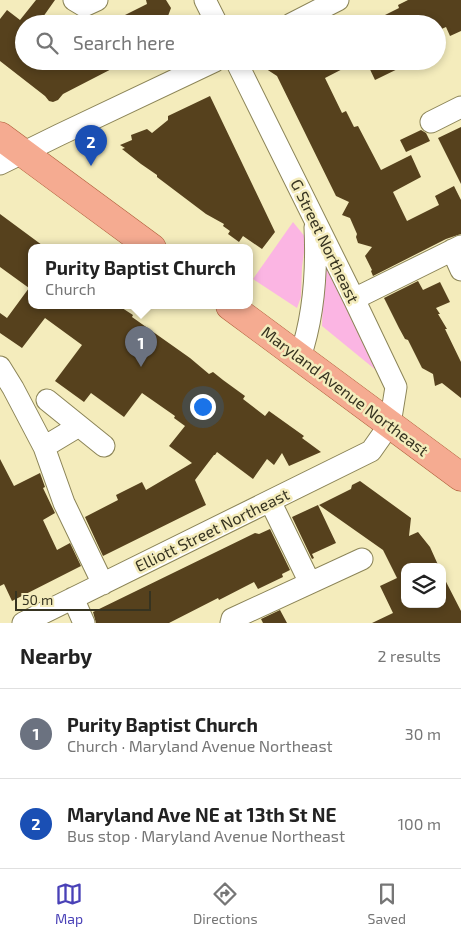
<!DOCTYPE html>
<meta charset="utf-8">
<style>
:root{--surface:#fff;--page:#f6f6f6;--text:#222;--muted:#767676;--line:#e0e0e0;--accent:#4941b7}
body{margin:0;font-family:"Exo 2",sans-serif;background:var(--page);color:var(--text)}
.controls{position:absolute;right:15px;bottom:15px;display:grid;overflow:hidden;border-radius:10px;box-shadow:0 2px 8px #0003}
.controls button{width:45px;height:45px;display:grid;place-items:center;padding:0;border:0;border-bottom:1px solid var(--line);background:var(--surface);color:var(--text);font:25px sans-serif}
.scale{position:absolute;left:15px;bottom:12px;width:136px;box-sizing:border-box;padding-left:5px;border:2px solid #363320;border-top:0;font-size:14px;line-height:18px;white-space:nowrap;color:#363320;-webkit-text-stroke:4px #f4ecbc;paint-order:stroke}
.you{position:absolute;left:202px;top:406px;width:18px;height:18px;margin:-12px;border:4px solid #fff;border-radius:50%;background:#1a73e8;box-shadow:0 0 0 8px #1a73e833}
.badge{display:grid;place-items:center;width:32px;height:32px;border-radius:50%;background:var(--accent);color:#fff;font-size:16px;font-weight:700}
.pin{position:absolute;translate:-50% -41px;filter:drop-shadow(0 1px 2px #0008)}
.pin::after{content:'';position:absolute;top:26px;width:18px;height:15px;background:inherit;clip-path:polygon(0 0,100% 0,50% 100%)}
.popup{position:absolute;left:28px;top:244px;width:225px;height:65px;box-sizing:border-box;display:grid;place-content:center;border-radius:10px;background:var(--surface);filter:drop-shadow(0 1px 4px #0005);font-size:16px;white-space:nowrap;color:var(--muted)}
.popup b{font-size:19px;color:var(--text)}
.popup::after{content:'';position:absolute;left:50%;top:100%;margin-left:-10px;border:10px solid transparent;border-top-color:var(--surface)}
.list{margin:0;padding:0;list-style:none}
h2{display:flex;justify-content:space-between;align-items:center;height:65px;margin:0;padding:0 20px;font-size:21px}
h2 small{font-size:16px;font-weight:400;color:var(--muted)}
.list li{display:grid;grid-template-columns:32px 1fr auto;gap:15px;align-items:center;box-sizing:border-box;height:90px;padding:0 20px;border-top:1px solid var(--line)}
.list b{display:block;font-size:19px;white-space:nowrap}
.list p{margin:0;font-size:16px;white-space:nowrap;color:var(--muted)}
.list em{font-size:16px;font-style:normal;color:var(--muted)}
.icon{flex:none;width:28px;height:28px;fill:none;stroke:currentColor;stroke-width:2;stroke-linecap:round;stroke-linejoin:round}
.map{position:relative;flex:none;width:461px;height:623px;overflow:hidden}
.search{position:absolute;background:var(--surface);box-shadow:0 2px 8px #0003;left:15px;right:15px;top:15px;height:55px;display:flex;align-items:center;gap:12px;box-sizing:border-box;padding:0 18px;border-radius:28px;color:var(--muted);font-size:19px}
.sheet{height:245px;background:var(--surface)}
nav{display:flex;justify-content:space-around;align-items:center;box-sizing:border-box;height:70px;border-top:1px solid var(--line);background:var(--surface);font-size:14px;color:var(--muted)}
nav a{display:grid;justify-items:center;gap:2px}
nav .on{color:var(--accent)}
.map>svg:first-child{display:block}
</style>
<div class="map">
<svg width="461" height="623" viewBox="0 0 461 623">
<rect width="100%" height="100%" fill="#f4ecbc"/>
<path fill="#fbb5e3" d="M293,222L306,238L302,267L301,297L297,308L253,279Z
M324,256L377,371L322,326Z"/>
<path fill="#56411d" d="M36,0H55L38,24H24V61H53L62,68L75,61H127L63,94L58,100L53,102L49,101L45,96L0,61V19L7,10L20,20Z
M146,0H166L171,8L165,24H107L147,4Z
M408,0H461V31L450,36L446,27L437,31V24H367L399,8L398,5Z
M254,61H272L285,64L291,61H358L325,78L342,113L346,111L354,127L358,126L381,170L411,155L421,177L393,192L407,221L439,205L435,196L454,186L461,200V234L446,239L373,276L371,271L372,270L365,256L372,247L358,243L356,237L357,234L350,218L342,215L349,202L336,196L277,76Z
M366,61H414L375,80Z
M210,96L275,232L262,249L243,236L239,242L228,234L230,231L223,226L224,224L206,214L157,177V175L141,164L122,149L125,148L120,145L132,140L131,135L147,129L152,133L168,120V116Z
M461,127V184L438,138Z
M421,130L426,133L430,141L406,152L400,140Z
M0,214L46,248H32V306H119L133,315L132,317L190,358L209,374L213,372L223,380L245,396L243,399L265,416L269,411L304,436L302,438L321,452L289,466L282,453L274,465L267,459L253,479L217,452L215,455H214L195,480L206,505L103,556L85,517L118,500L116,495L142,482L146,490L192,463L169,446L185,426L174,418L175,416L142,393L124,417L91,393L84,402L55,381L82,345L45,318L22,348L0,333V313L7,318L29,288L0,267Z
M418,281L423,290L440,282L450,302L436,308L440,314H438L447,329H445L461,362V398L442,383L435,386L433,374L422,368L408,340L405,339L399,328L384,298Z
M0,459L14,486L40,473L45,487L43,488L55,513L43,520L57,550L70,543L81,566L12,601L4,584L0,586Z
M360,481L411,518L409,536L418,532L430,547L439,567H405V604H442V574L461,611V623H372L393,613L380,586L397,578L383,550L319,505L351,489L352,485Z
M318,505L336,543L312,554L314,558L312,559L292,517Z
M270,529L290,570L282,574L283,577L258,589L254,582L219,600L218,598L169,623H96L93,612L255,533L259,534Z
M280,610L287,623H263L261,619Z"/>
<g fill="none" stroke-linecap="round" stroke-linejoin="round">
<defs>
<path id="minor" d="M74,0L84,6L97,0
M205,0L217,24
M291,24L338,0
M431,122L461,107
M0,164L59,135L215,61
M452,250L461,270
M354,299L461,246
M300,357C314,316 317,270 315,227
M0,367L13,388L44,447L79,426
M47,400L104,446
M44,447L64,503L103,584
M270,501L310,583
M73,598L84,623
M23,623L371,451L390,424L396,387L354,299L236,61
M231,623L232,619L362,559"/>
<path id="major" d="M0,136L152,248
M230,306L461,477"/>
</defs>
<use href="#minor" stroke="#8b8457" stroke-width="23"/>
<use href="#major" stroke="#ae5d39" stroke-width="29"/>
<use href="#minor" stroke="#fff" stroke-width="21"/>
<use href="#major" stroke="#f5ab91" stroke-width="28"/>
</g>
<g text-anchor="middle" stroke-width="5" stroke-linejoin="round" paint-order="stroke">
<g font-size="16" fill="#363320" stroke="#f4ecbc">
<text transform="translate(325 241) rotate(64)" y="6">G Street Northeast</text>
<text transform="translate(345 391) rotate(37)" y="6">Maryland Avenue Northeast</text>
<text transform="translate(212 530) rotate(-26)" y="6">Elliott Street Northeast</text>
</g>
</g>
</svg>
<div class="controls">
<button><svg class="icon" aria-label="layers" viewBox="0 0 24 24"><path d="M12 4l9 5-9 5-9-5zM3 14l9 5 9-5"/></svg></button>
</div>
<div class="scale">50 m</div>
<div class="you"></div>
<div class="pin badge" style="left:141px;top:367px;background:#6b7280">1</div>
<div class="popup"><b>Purity Baptist Church</b>Church</div>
<div class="pin badge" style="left:91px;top:166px;background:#1a4fb4">2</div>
<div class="search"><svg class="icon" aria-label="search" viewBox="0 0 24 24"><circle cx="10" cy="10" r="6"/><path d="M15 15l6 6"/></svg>Search here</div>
</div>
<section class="sheet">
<h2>Nearby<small>2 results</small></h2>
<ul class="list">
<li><span class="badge" style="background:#6b7280">1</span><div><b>Purity Baptist Church</b><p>Church · Maryland Avenue Northeast</p></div><em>30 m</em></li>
<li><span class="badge" style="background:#1a4fb4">2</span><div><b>Maryland Ave NE at 13th St NE</b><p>Bus stop · Maryland Avenue Northeast</p></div><em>100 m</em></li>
</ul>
</section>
<nav>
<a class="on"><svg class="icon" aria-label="map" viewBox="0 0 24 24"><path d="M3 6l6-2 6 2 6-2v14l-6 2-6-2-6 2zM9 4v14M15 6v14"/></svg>Map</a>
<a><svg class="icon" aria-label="directions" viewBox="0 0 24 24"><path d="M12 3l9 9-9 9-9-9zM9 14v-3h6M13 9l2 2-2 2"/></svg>Directions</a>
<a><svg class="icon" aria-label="saved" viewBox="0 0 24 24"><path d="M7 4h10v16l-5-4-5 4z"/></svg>Saved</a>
</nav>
